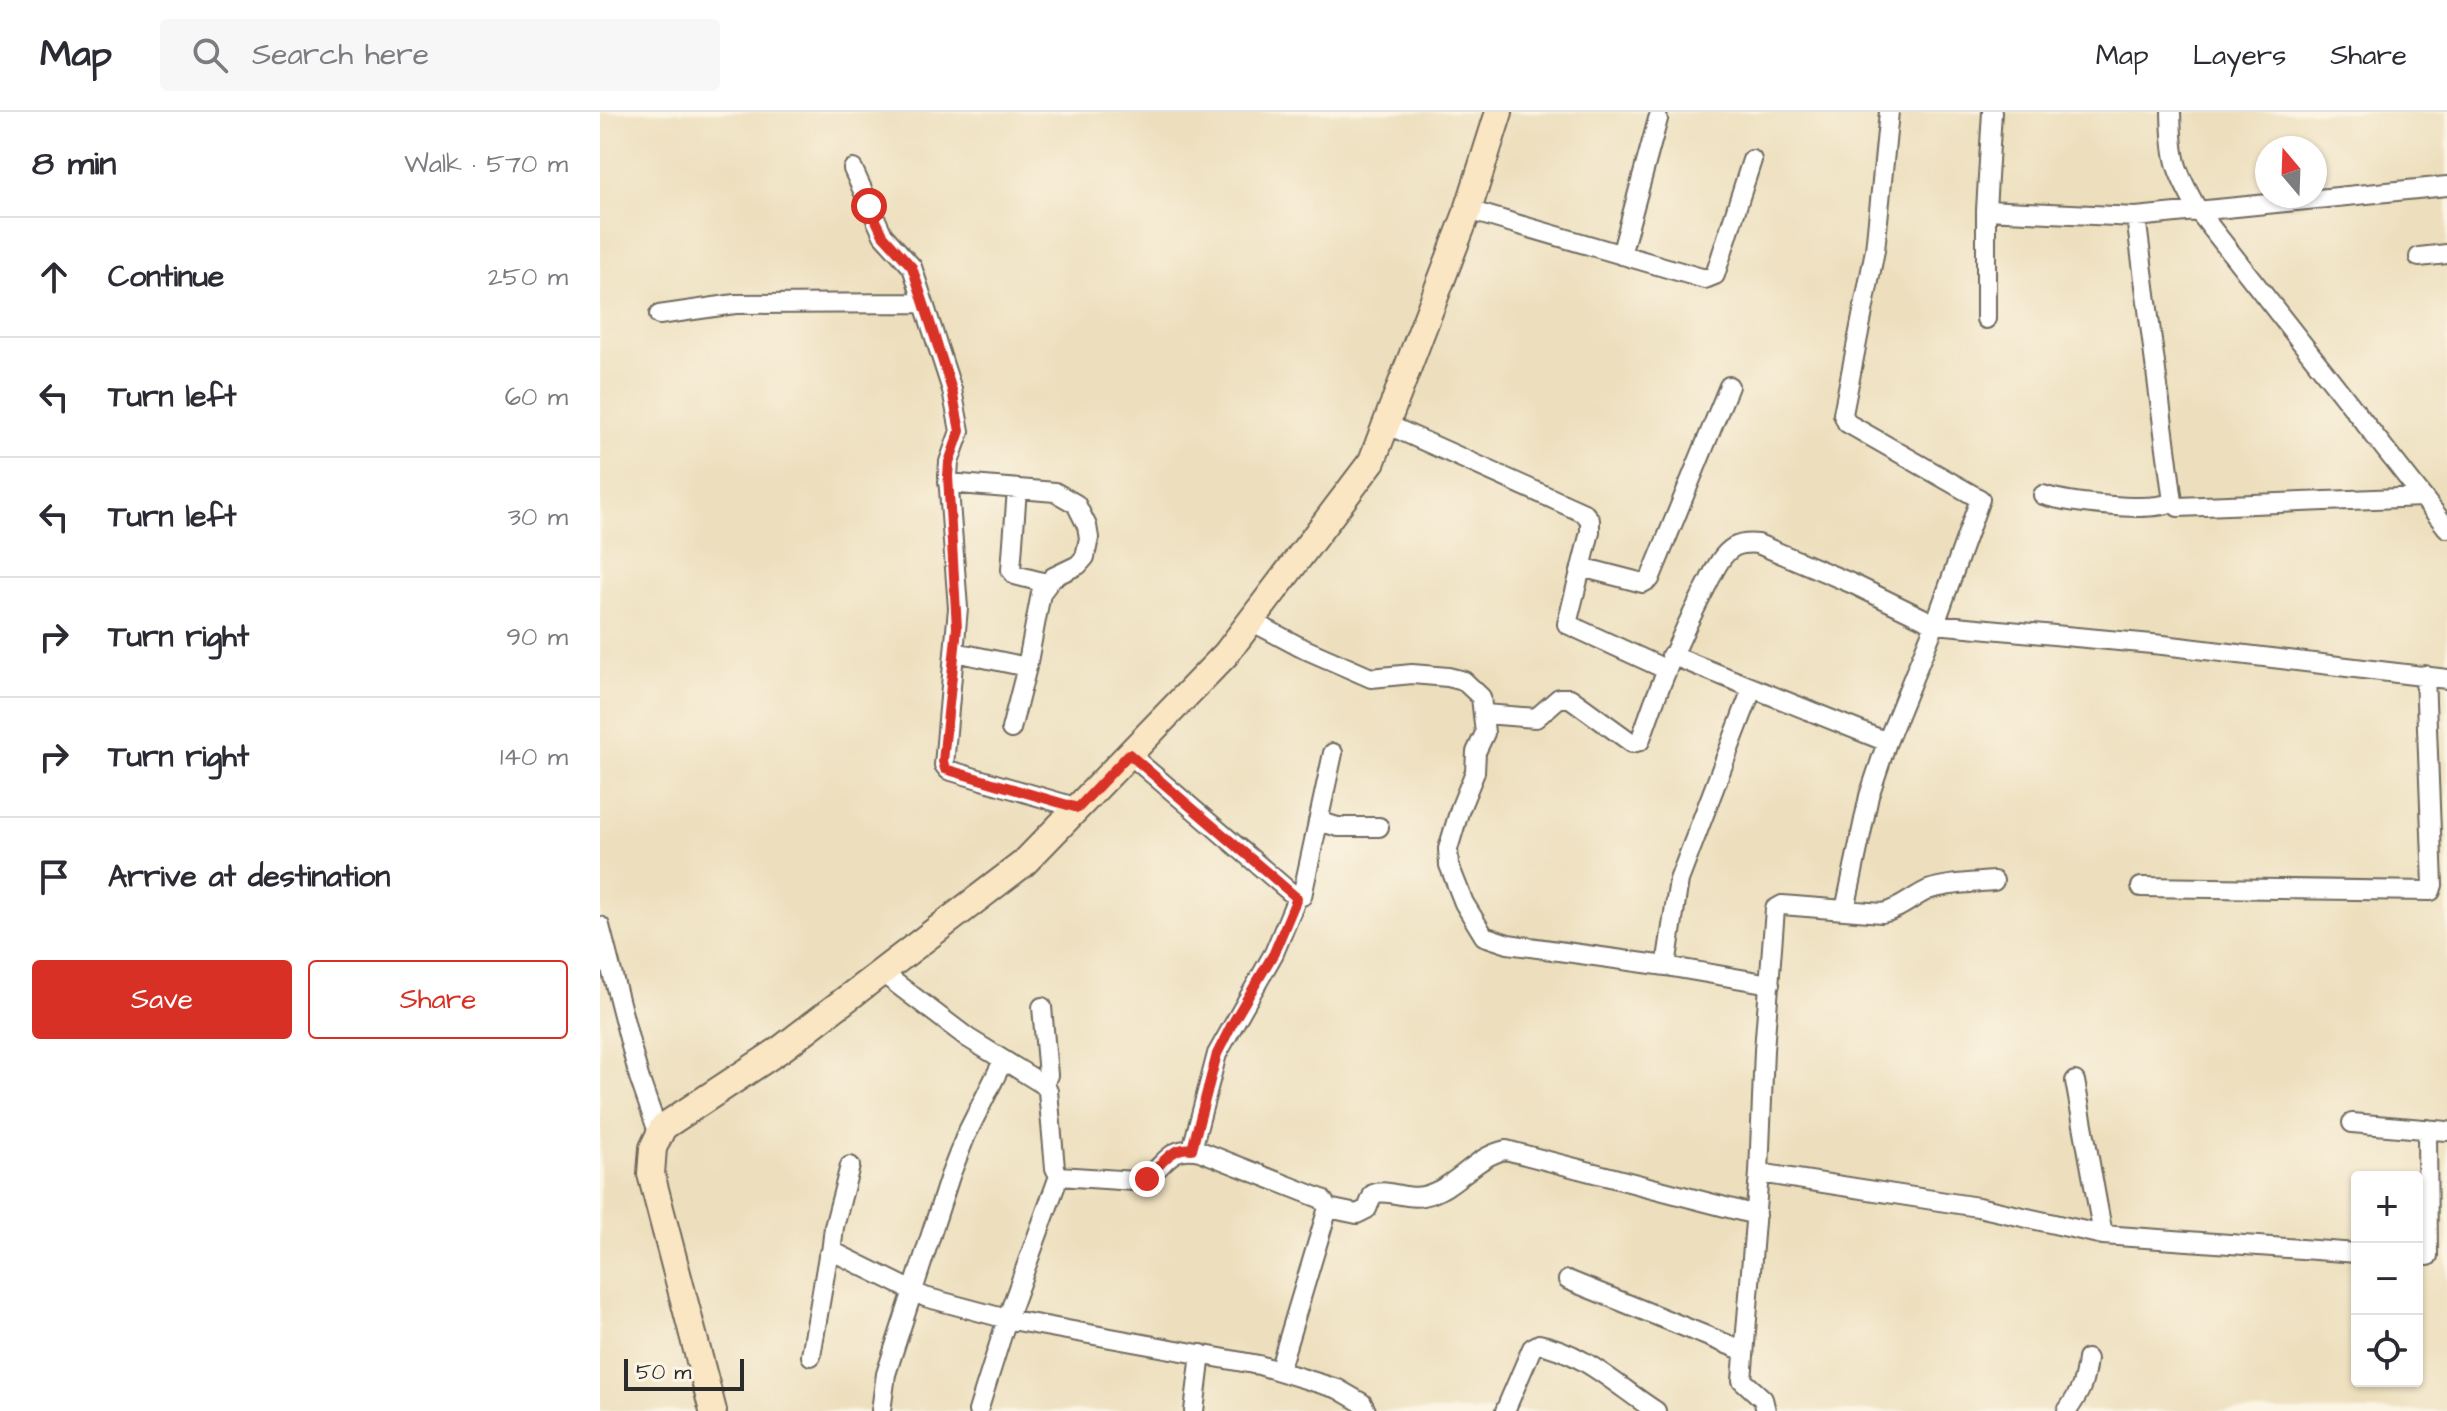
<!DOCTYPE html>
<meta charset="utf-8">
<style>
:root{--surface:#fff;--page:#f7f7f7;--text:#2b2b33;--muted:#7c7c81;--line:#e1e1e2;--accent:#d93025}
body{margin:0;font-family:"Architects Daughter",sans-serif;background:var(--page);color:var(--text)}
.controls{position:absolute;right:24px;bottom:24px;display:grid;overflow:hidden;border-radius:8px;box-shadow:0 2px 6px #0004}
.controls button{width:72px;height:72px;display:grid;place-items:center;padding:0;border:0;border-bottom:2px solid var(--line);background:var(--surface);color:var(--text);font:40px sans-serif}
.compass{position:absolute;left:1655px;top:24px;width:72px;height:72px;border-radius:50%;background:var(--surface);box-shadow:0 2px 6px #0004;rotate:341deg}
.scale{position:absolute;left:24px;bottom:20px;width:120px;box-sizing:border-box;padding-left:8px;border:4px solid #2b2b2b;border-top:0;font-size:22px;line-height:28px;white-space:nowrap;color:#2b2b2b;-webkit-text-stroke:6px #fcf5e5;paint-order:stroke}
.stop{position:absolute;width:24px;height:24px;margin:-18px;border:6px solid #d93025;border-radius:50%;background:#fff}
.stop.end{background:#d93025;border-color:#fff;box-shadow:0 2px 8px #0008}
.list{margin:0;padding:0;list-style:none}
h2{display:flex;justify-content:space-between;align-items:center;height:104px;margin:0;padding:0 32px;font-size:34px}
h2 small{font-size:26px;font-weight:400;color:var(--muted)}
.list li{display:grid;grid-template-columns:52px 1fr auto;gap:24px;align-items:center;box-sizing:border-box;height:120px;padding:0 32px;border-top:2px solid var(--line)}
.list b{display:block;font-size:30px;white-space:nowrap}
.list em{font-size:26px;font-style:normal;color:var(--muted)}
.actions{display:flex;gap:16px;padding:24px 32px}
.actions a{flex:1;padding:18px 0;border:2px solid var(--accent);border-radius:8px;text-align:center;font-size:28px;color:var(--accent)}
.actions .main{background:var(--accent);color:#fff}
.icon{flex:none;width:44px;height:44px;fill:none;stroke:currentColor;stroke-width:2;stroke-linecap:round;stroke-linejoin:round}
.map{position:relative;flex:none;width:1847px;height:1299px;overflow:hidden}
header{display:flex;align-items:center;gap:48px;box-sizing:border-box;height:112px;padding:0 40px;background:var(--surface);border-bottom:2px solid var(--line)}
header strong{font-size:38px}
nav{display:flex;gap:44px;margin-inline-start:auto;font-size:28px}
.search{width:560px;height:72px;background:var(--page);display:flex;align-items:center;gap:20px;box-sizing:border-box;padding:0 28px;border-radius:8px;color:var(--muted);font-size:30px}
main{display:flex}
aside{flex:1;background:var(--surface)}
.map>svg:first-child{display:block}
</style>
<header>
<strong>Map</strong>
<div class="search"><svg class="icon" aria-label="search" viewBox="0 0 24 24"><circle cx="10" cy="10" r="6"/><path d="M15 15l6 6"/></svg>Search here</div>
<nav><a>Map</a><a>Layers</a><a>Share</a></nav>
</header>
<main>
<aside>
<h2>8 min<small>Walk · 570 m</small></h2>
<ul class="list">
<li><svg class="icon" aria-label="ahead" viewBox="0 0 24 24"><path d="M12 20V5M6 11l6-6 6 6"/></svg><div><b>Continue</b></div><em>250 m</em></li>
<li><svg class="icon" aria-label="left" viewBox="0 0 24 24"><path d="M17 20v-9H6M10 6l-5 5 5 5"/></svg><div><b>Turn left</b></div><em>60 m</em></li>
<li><svg class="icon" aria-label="left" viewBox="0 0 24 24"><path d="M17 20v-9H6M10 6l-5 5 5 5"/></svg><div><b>Turn left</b></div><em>30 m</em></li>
<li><svg class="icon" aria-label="right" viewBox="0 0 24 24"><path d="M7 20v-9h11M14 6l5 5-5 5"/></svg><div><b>Turn right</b></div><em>90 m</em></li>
<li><svg class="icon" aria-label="right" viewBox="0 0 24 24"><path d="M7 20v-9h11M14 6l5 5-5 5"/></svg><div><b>Turn right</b></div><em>140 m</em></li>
<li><svg class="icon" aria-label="arrive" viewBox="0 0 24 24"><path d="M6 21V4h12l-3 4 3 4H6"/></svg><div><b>Arrive at destination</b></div></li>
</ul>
<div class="actions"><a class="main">Save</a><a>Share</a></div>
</aside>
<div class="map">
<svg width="1847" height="1299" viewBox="0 0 1847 1299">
<rect width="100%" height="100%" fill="#fcf5e5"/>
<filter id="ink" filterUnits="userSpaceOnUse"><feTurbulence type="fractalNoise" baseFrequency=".0125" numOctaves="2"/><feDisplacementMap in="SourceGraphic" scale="16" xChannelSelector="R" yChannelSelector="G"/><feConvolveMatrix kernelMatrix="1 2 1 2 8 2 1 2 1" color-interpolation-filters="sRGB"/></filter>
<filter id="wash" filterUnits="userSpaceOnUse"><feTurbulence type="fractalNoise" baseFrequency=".006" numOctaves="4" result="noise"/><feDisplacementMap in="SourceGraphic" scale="32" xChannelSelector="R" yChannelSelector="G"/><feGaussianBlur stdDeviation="1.8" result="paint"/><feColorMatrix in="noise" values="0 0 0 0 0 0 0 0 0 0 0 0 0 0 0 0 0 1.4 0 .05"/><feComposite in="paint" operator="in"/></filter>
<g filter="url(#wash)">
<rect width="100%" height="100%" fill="#eddfbd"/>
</g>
<g filter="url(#ink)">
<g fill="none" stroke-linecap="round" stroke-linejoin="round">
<defs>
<path id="street" d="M1571,0C1572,48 1575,58 1599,100L1847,416
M253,57L283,123L312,155L352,278L360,319L349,350L348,364L358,496L344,653L348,658L478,696
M868,98L1105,167L1115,163L1152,48
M1386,98L1536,105L1847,74
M1536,105L1573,390L1578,395L1823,385
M1021,143L1058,7
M1819,145L1847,142
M59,203L135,192L323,191
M1386,207V98L1392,0
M786,312L984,401L990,408V420L967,512L1065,557
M348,371L455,380L476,392L487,414L489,426L485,445L478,453L453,465L441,481L427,555L411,617
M417,377L411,458L415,463L446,471
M1443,383C1468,391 1550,401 1573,390
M981,455L1043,471L1050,467L1129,274
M651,509L700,535L771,566L812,562L848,565L864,569L881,585L885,621L876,640L875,660L860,697L848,737L849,753L864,791L884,824L908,832L1066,854L1170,872
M355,540L427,555
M1071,543L1287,630
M885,602L936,606L959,586H970L1032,631L1040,629C1059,572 1078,528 1106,475C1113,462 1120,443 1134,435C1142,431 1149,431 1158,432L1253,472L1335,512L1563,533L1847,567
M529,642L697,786L702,784L733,641
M718,709L738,715H779
M1541,775L1831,779L1833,773L1825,563
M1245,798L1269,684L1287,630L1335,512L1380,387L1247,311L1243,302L1275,138L1289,0
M0,814L39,965L59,1023
M1066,854L1079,768L1152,577
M281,860L368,926L444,973L448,979L455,1056L459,1064L535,1069C565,1063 563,1031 600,1039L722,1087L728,1096L679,1259
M442,895L448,963L444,973
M1475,969L1503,1123
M1752,1011L1847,1019
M1827,1017L1828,1144
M592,1037L617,942L674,841L697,786
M1159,1061L1378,1095L1503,1123L1757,1141
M728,1096L757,1102L767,1097L773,1082C788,1076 805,1088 823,1084C856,1077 874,1044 906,1038L1156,1103
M231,1141L234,1115L250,1054
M968,1168L1144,1239
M211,1244L228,1144L231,1141H236L325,1185L407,1207L659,1253L738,1277L762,1291L766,1299
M281,1299L286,1262L350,1064L366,1023L403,949
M378,1299L407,1207L459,1064
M594,1299L601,1242
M905,1299L932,1236L939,1232C985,1241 1018,1275 1056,1299
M1166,1299L1163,1287L1142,1268L1159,1061L1164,938L1175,797L1182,793L1282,801C1300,798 1312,785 1328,778C1348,771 1373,771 1394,769
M1467,1299C1481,1279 1484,1272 1487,1247"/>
<path id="secondary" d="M113,1299L51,1062L53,1036L63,1015L181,937L424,751L626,542L772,349L868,98L899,0"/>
</defs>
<use href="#street" stroke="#6f6a5e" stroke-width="22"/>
<use href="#secondary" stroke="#6f6a5e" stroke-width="30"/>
<use href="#street" stroke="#fff" stroke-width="18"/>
<use href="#secondary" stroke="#fbe6c4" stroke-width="26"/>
</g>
</g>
<g fill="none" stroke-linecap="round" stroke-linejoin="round" filter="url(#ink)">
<path stroke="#d93025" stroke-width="10" d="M269,94L283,123L312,155L352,278L360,319L349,350L348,364L357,516L343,649L345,657L478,696L529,642L697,786L674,841L632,912L617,942L592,1037C573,1033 559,1054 547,1067"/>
</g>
</svg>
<div class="controls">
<button>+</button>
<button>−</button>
<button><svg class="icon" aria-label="locate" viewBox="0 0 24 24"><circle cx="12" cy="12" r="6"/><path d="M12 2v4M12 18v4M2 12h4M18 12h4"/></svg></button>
</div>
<svg class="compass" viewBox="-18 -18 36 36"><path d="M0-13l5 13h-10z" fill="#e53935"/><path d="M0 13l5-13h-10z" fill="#7c7c81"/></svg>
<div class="scale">50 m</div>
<div class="stop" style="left:269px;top:94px"></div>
<div class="stop end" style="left:547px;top:1067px"></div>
</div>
</main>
